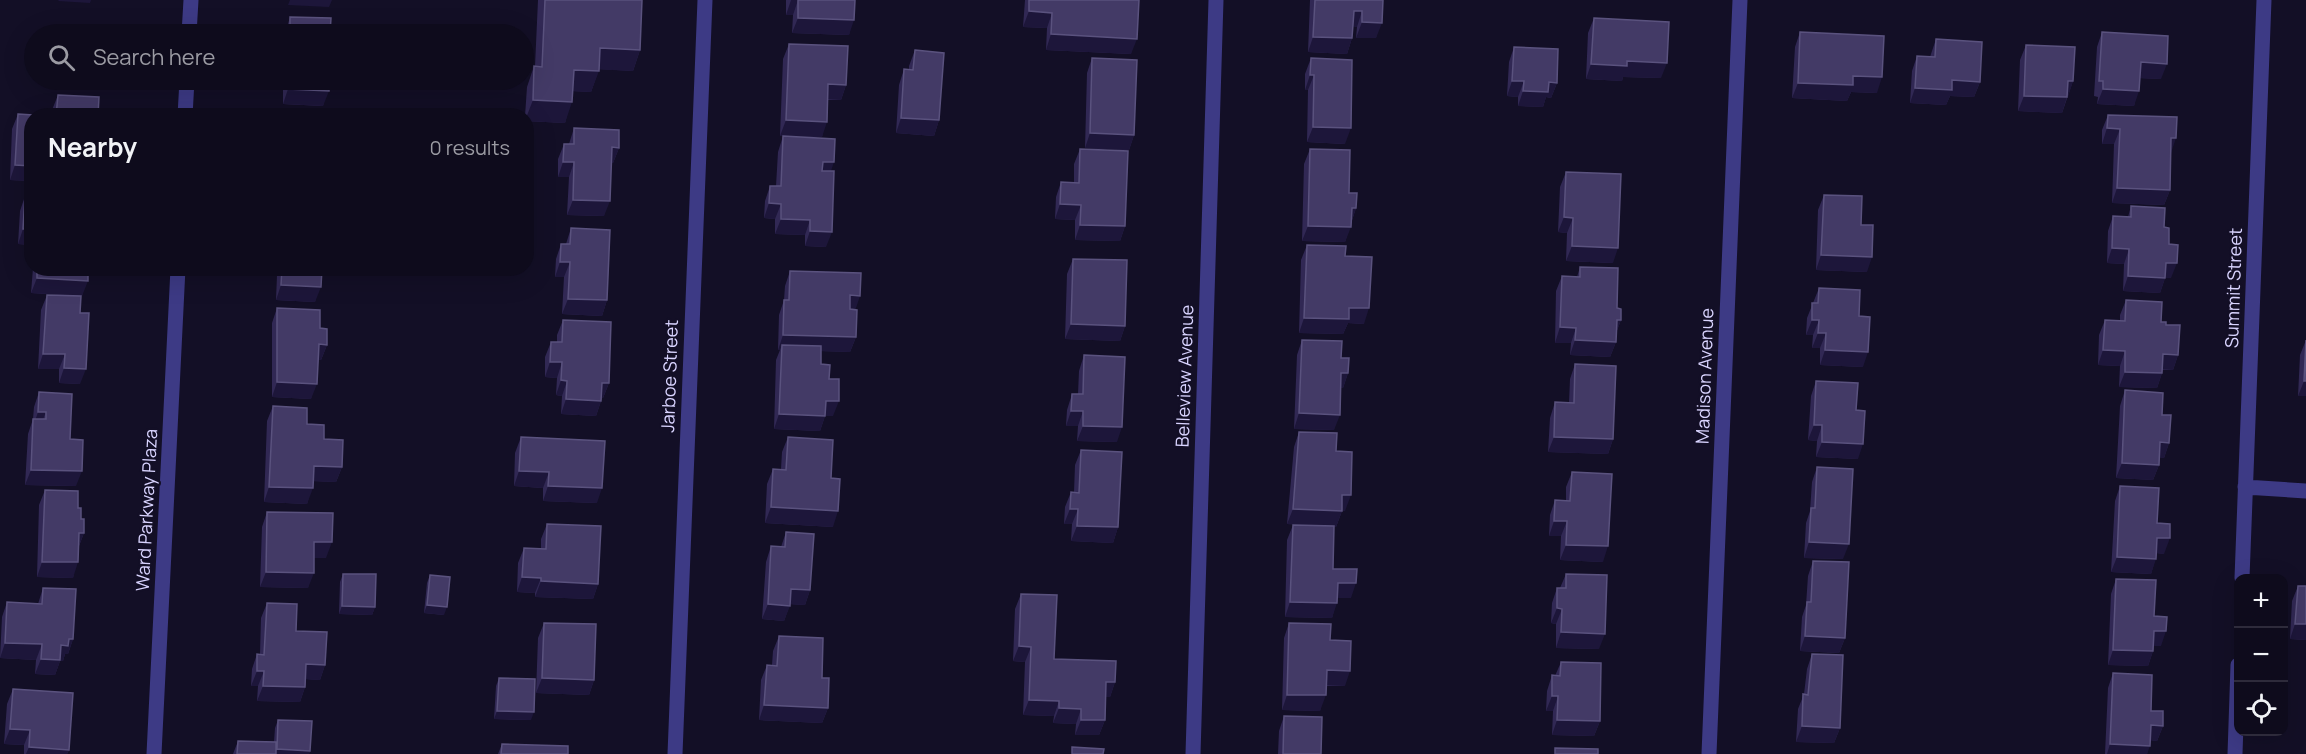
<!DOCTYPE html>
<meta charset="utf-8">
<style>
:root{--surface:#0e0b1c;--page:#1c1929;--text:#f1f3f6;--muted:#9b9ba3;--line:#2e2b3b}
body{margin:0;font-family:Manrope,sans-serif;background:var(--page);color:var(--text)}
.controls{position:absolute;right:18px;bottom:18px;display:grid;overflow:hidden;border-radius:12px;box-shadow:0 6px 24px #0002}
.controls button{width:54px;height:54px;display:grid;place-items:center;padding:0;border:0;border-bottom:2px solid var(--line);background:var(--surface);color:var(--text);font:30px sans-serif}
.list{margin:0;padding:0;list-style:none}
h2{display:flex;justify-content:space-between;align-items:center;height:78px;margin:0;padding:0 24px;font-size:26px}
h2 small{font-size:20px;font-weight:400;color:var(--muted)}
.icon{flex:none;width:33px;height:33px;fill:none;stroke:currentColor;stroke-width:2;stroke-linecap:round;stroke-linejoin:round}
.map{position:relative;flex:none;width:2306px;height:754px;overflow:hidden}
.search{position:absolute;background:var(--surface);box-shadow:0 6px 24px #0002;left:24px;top:24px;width:510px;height:66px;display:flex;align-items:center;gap:15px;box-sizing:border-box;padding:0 21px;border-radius:33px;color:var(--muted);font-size:22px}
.panel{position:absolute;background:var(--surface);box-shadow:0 6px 24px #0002;left:24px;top:108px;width:510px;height:168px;border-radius:24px}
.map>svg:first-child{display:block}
</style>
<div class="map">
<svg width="2306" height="754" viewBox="0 0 2306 754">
<rect width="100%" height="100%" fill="#130f26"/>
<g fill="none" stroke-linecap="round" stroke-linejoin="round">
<path stroke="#3d3a85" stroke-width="15" d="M189,34L191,0
M185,116L187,80
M2245,487L2306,491
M2242,578L2264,0
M154,754L178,268
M675,754L705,0
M1193,754L1216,0
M1709,754L1740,0
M2235,754L2238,665"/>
</g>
<path fill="#312854" d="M538,0H642L640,50L633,71L599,69L591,92L573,91L565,123L526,121V116H525L527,87L534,66H535Z
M786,0H855L849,35L792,33L793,15H786Z
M1025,0H1139L1131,54L1046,50L1047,28L1023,27Z
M1310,0H1383L1376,38H1356L1357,27L1353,26L1352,38L1347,54L1308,52Z
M290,17L330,34H332H285Z
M1594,18L1661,78L1623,77L1622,81L1586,79L1588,33Z
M1800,32L1877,93L1851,92L1847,101L1792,98L1795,47Z
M2102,32L2161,79L2140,78L2134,106L2097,104L2098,97L2094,96L2097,47Z
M1936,39L1980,82L1974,97L1950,96L1946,105L1910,103L1912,71L1917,56L1930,57Z
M789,44L846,85L841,100H828L822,137L780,136L783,59Z
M2026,45L2073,81L2062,113L2018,111L2020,60Z
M1514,47L1557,83L1551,98L1546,97L1543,107L1518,106V97L1507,96L1509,62Z
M915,50L939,120L934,136L896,133L899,85L904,69L909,70V66Z
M1092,58L1134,135L1129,150L1085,148L1087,73Z
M1311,58L1345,144L1307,142L1308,90H1305V74Z
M283,80H329L323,106L283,104Z
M58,95L98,116H52V110Z
M18,114L32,181L10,180L12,129Z
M2108,115L2171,153L2170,190L2164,205L2112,203L2114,144H2102V130Z
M574,128L619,148L613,163H611L604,216L567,215L569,177H558V159L564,144H569Z
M783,136L831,171L826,247L805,246V235L775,234V219L764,218L765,201L770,186H776L778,152Z
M1080,149L1125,226L1120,241L1075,240V220L1055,219L1056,197L1061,182L1074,183V164Z
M1310,149L1349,193L1356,208L1345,242L1302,241L1304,164Z
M1566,172L1613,263L1566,261L1567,233L1558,232L1560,187Z
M1824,195L1861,225L1867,272L1816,270L1818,210Z
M25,196H32V245L18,244L20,211Z
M2131,206L2164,227L2169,244L2171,278H2165L2160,293L2123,291L2124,264L2107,263L2108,231L2113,216L2128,217Z
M571,228L607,300L602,316L562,314L564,277H555L556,259L561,244H566Z
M1307,245L1345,256L1364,324L1348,323L1343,334L1299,333L1301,260Z
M1073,259L1125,326L1120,341L1065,339L1067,274Z
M1580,267L1617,308L1621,320L1616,333V342L1610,357L1570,355L1571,343H1555L1556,291L1562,276L1577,277Z
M33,268H88L82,296L31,293Z
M271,268H322L315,302L276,300L277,275L271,274Z
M790,271L855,310L856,337L850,352L821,351V364L829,379L833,416H825L820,431L774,429L776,360L780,350H778L779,315L784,300L785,286Z
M1819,288L1859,316L1863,367L1820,365V348H1812L1813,335H1806L1807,318Z
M47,295L80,313V384L59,383V369H38L41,310Z
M2126,300L2166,325L2178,355L2173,370H2162V373L2157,388L2119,387L2120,366L2098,365L2099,335L2105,320H2120V315Z
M277,308L320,328L327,345L321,360L318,359L311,399L272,397V323Z
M563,320L609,383L603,398H602L596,416L561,414L562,396L556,395L557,378L545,377V357L551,342H557V335Z
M1302,340L1341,358L1348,373L1343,388H1340L1334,430L1294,429L1297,355Z
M2306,340V396H2298L2300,355Z
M1084,355L1117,442L1077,441L1078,426H1066L1067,410L1072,394H1078L1079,371Z
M1575,364L1613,439L1608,454L1548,452L1550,418L1555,402L1569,403L1570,379Z
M1816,381L1856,410L1858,459L1816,457L1817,441L1808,440L1811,396Z
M2125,390L2162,415L2169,443L2164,458L2159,457V465L2153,480L2116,478L2120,406Z
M39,392L70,439L76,486L25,485L28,434L33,419L34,407Z
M273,406L307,424L324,439L342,467L336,482L313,481L307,504L264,502L267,421Z
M1299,432L1336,451L1345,511H1342L1336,527L1334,526L1333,569L1351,598H1337L1332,618L1285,617L1287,540L1293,525L1327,526L1287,524L1294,447Z
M521,437L597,503L543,501V488L514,486L515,453Z
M788,437L831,478L833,527L765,523L767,484L773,469H781L782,452Z
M1081,450L1118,527L1113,543L1071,541L1072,524H1064L1065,507L1071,492H1074L1075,465Z
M1817,467L1843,559L1804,558L1806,523L1810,511L1812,482Z
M1572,472L1603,562L1560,560L1561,536H1549L1550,515L1555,500L1566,501V487Z
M2120,486L2157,523L2164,554L2157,553L2151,574L2111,572L2115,501Z
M45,490L78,508L84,533L79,546L73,578L37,577L39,505Z
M267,512L326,558H314L308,588L260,587L262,527Z
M547,524L598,584L593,599L535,597V593L517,592L518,563L524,548H541V539Z
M786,532L810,590L805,605L790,604L784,621L762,619L766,562L771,546L781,547Z
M1813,561L1845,638L1839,653L1800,651L1802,617L1806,605L1808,576Z
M343,574L375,607L372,615L339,614L340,582Z
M1566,574L1599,649L1556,648V624L1551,623L1552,603L1557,588H1560Z
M430,575L444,615L424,613L427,583Z
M2116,579L2154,616L2161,646H2153V651L2148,666L2108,665L2111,594Z
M2298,586H2306V640L2290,639L2292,601Z
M43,588L73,639L68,654H65L63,661H60L55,675L35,674L36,660L0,658L2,617L7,602L38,604Z
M1021,594L1054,659L1115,682L1110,697H1106L1105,720L1099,735H1075L1076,724L1053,723L1054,716L1023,715L1025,662L1013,661L1015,609Z
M267,603L296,631L325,665L320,680L306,679L305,687L300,702L257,701L258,686H251L252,669L257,654H260L261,618Z
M544,623L594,680L589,695L536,693L538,638Z
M1289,623L1330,640L1345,686H1326L1320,711L1282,710L1284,638Z
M779,636L822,678L828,708L822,723L759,720L761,680L767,665H772L773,651Z
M1812,654L1840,728L1834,743L1796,742L1798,709L1804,694L1807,669Z
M1561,662L1600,721L1594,736L1552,735L1553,711H1546L1547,691L1552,675L1555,676Z
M2113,673L2151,711L2163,726L2157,741L2150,740L2147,754H2105L2108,688Z
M499,678L531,720L494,719L496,686Z
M13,689L69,750L67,754H24V745L4,744L7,704Z
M1284,716L1321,754H1278L1279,731Z
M278,720L310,751L309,754H233L238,741L274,742L275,728Z
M502,744L568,754H498Z"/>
<path fill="#1d163a" d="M59,0H91L90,3L58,1Z
M290,0H332L329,7L288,5Z
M791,0H798L793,15H786Z
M1029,11L1052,13L1047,28L1023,27Z
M1354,11H1362L1357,27L1348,26Z
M798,18L854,20L849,35L792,33Z
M1362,22L1382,23L1376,38H1356Z
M1051,34L1137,39L1131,54L1046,50Z
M1313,37L1352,38L1347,54L1308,52Z
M600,48L640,50L633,71L592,69Z
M1627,61L1667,63L1661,78L1623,77L1622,81L1586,79L1591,64Z
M2141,62L2167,64L2161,79L2135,78Z
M574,70L599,71L591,92L566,91Z
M1310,75H1314L1308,90H1305Z
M1853,76L1882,77L1877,93L1851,92L1847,101L1792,98L1798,83Z
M1952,80L1980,82L1974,97L1950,96L1946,105L1910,103L1915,88Z
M1512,81H1524L1518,97L1507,96Z
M2068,81H2073L2068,97H2063Z
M1549,82L1557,83L1551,98L1546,97L1543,107L1518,106L1523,91Z
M828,84L846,85L841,100L823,99Z
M288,89L329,91L323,106L283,104Z
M2103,89L2139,91L2134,106L2097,104Z
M2024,96L2067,97L2062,113L2018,111Z
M533,100L572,102L565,123L526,121V118Z
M901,118L939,120L934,136L896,133Z
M786,120L827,122L822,137L780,136Z
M1313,127L1351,128L1345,144L1307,142Z
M2107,128L2120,129L2114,144H2102Z
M1090,133L1134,135L1129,150L1085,148Z
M2171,138H2176L2171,153Z
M612,147L619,148L613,163L606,162Z
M563,162H574L569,177H558Z
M823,162H834L829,177H817Z
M15,165L32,166V181L10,180Z
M2117,188L2170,190L2164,205L2112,203Z
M573,200L610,201L604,216L567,215Z
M769,203L781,204L775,219L764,218Z
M1060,204L1081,205L1075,220L1055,219Z
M1352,208H1356L1351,223Z
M1564,217L1573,218L1567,233L1558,232Z
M781,219L810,220L805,235L775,234Z
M1080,225L1125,226L1120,241L1075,240Z
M1308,226L1351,227L1345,242L1302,241Z
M23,229H32V245L18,244Z
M810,231L832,232L826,247L805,246Z
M1572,246L1618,248L1613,263L1566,261Z
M2112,248L2129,249L2124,264L2107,263Z
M1821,255L1872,257L1867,272L1816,270Z
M560,262H570L564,277H555Z
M2166,263H2177L2171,278H2160Z
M273,268H279L277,275L271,274Z
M2128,276L2165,278L2160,293L2123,291Z
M37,278L88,281L82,296L31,293Z
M281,285L321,287L315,302L276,300Z
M850,295L860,296L855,311L845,310Z
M568,299L607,300L602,316L562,314Z
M1349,308H1369L1364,324L1348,323L1343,334L1299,333L1304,318Z
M1617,320H1621L1615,336Z
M1812,320H1819L1813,335H1806Z
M1071,324L1125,326L1120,341L1065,339Z
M1560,327L1576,328L1571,343H1555Z
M1818,333H1826L1820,348H1812Z
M783,335L856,337L850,352L782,350V345L780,350H778Z
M1575,340L1616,342L1610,357L1570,355Z
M319,344L327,345L321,360L313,359Z
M1825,350L1868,352L1863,367L1820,365Z
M2103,350L2125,351L2120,366L2098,365Z
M43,354H65L59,369H38Z
M2163,354L2178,355L2173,370L2157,369Z
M550,362H562L557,378L545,377Z
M64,368L86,369L80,384L59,383Z
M2125,372L2162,373L2157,388L2119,387Z
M1341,373H1348L1343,388H1335Z
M561,380L567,381L562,396L556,395Z
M2304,381H2306V396H2298Z
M277,382L317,384L311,399L272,397Z
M602,383H609L603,398H597Z
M566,399L601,401L596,416L561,414Z
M826,401H839L833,416H825L820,431L774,429L779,414Z
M1071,411H1083L1078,426H1066Z
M38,412H46L40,427H33Z
M1299,413L1340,415L1334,430L1294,429Z
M1814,425H1822L1817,441L1808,440Z
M1083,426L1122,427L1117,442L1077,441Z
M1554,437L1613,439L1608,454L1548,452Z
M1822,442L1863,444L1858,459L1816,457Z
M2160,442L2169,443L2164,458L2154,457Z
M2122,463L2159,465L2153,480L2116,478Z
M314,466L342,467L336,482L308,481Z
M31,470L82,471L76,486L25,485Z
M519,471L549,472L543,488L514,486Z
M548,486L602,488L597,503L543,501Z
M269,487L313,488L307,504L264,502Z
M1342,495H1351L1345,511H1337Z
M771,507L838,511L833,527L765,523Z
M1070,509H1078L1072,524H1064Z
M1293,509L1342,511L1336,527L1287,524Z
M1554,521H1567L1561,536H1549Z
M1077,526L1118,527L1113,543L1071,541Z
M79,533H84L78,548Z
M2157,538H2170L2164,554L2152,553Z
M314,542H332L326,558H309Z
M1809,542L1849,544L1843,559L1804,558Z
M1566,545L1608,546L1603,562L1560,560Z
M2117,557L2156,559L2151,574L2111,572Z
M42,562H78L73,578L37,577Z
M266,572L314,573L308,588L260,587Z
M522,577L541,578L535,593L517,592Z
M541,581L598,584L593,599L535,597Z
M1338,583H1356L1351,598H1332Z
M791,589L810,590L805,605L786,604Z
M1290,602L1337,603L1332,618L1285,617Z
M768,604L790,606L784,621L762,619Z
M427,605L447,607L444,615L424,613Z
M342,606L375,607L372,615L339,614Z
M1557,608L1562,609L1556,624L1551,623Z
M2295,624H2306V640L2290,639Z
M2154,631H2166L2161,646H2149Z
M1561,632L1605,634L1599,649L1556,648Z
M1805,636L1845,638L1839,653L1800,651Z
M69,639H73L68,654H65L63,661H60L55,675L35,674L41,659Z
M5,643L42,644L36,660L0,658Z
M1019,646L1031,647L1025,662L1013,661Z
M2113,650L2153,651L2148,666L2108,665Z
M306,664L325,665L320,680L301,679Z
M1327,670L1350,671L1345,686L1321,685Z
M257,671H264L258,686H251Z
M542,678L594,680L589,695L536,693Z
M1106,682H1115L1110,697H1101Z
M263,686L305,687L300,702L257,701Z
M1287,695H1326L1320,711L1282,710Z
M1552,696H1558L1553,711H1546Z
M1029,700L1059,701L1054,716L1023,715Z
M764,705L828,708L822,723L759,720Z
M1059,708L1081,709L1076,724L1053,723Z
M497,711L534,712L531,720L494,719Z
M1081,720H1105L1099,735H1075Z
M1557,720L1600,721L1594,736L1552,735Z
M2151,725L2163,726L2157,741L2145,740Z
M1802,726L1840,728L1834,743L1796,742Z
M10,729L30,730L24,745L4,744Z
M2110,744L2150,746L2147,754H2107Z
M29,747L69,750L67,754H26Z
M277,749L310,751L309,754H275Z"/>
<path fill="#433a66" stroke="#5a527e" stroke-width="1.5" d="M545,0H642L640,50L600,48L599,71L574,70L572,102L533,100L534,66L542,67Z
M798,0H855L854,20L798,18Z
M1029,0H1139L1137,39L1051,34L1052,13L1029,11Z
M1315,0H1383L1382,23L1362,22V11H1354L1352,38L1313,37Z
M290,17L331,18L330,34H332H290Z
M1594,18L1669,22L1667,63L1627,61V66L1591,64Z
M1800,32L1884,36L1882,77L1853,76V85L1798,83Z
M2102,32L2168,36L2167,64L2141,62L2139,91L2103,89V81H2099Z
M1936,39L1982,42L1980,82L1952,80V90L1915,88L1917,56L1935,57Z
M789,44L848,46L846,85L828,84L827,122L786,120Z
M2026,45L2075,47L2073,81H2068L2067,97L2024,96Z
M1514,47L1558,49L1557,83L1549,82L1548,92L1523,91L1524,81H1512Z
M915,50L944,53L939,120L901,118L904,69L913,70Z
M1092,58L1137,60L1134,135L1090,133Z
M1311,58L1352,60L1351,128L1313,127L1314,75H1310Z
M288,80H329V91L288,89Z
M58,95L99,97L98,116H56Z
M288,111L337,113V116H288Z
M18,114L49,116H32V166L15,165Z
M2108,115L2177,117L2176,138H2171L2170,190L2117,188L2120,129L2107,128Z
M574,128L619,130V148L612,147L610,201L573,200L574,162H563L564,144H574Z
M783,136L835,139L834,162H823L822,171H834L832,232L810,231V220L781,219V204L769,203L770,186H781Z
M1080,149L1128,151L1125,226L1080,225L1081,205L1060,204L1061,182L1079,183Z
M1310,149L1350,150L1349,193H1357L1356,208H1352L1351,227L1308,226Z
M1566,172L1621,174L1618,248L1572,246L1573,218L1564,217Z
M1824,195L1862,196L1861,225H1873L1872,257L1821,255Z
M25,196H32V229H23Z
M2131,206L2165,208L2164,227L2169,228V244L2178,245L2177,263H2166L2165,278L2128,276L2129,249L2112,248L2113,216L2131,217Z
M571,228L610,230L607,300L568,299L570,262H560L561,244H570Z
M1307,245L1346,246L1345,256L1372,257L1369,308H1349V319L1304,318Z
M1073,259L1127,260L1125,326L1071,324Z
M1580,267L1618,268L1617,308L1621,309V320H1617L1616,342L1575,340L1576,328L1560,327L1562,276L1580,277Z
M37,268H88V281L37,278Z
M282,268H322L321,287L281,285Z
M790,271L861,273L860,296L850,295V309L857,310L856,337L783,335L784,300H789Z
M1819,288L1860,290L1859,316L1870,317L1868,352L1825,350L1826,333H1818L1819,320H1812V303H1818Z
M47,295L81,296L80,313H89L86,369L64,368L65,354H43Z
M2126,300L2162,302L2161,322H2166V325H2180L2178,355L2163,354L2162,373L2125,372V351L2103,350L2105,320L2125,321Z
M277,308L320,310V328L327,329V345L319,344L317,384L277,382Z
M563,320L611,322L609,383H602L601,401L566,399L567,381L561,380L562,362H550L551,342H562Z
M1302,340L1342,341L1341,358H1349L1348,373H1341L1340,415L1299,413Z
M2306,340V381H2304Z
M782,345L821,346V364L830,365L829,379H839V401H826L825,416L779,414Z
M1084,355L1125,357L1122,427L1083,426V411H1071L1072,394H1083Z
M1575,364L1616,366L1613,439L1554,437L1555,402L1574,403Z
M1816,381L1858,383L1856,410L1865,411L1863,444L1822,442V425H1814Z
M2125,390L2163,393L2162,415H2171L2169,443L2160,442L2159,465L2122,463Z
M39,392L72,394L70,439L83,440L82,471L31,470L33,419H46V412H38Z
M273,406L307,408V424L324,425V439L343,440L342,467L314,466L313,488L269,487Z
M1299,432L1337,433L1336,451L1352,452L1351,495H1342V511L1293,509Z
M521,437L605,441L602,488L548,486L549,472L519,471Z
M788,437L833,440L831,478L840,479L838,511L771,507L773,469L786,470Z
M1081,450L1122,452L1118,527L1077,526L1078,509H1070L1071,492L1079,493Z
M1817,467L1853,469L1849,544L1809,542L1811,508H1815Z
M1572,472L1612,474L1608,546L1566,545L1567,521H1554L1555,500L1570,501Z
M2120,486L2159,488L2157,523L2170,524V538H2157L2156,559L2117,557Z
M45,490L78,491V508H81V519H84V533H79L78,562H42Z
M267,512L333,513L332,542H314V573L266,572Z
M547,524L601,526L598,584L541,581V578L522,577L524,548L546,549Z
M1293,525L1334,526L1333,569H1357L1356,583H1338L1337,603L1290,602Z
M786,532L814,534L810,590L791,589L790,606L768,604L771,546L785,547Z
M1813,561L1849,562L1845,638L1805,636L1807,602H1811Z
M343,574H376L375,607L342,606Z
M1566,574L1607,575L1605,634L1561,632L1562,609L1557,608V588H1566Z
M430,575L450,577L447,607L427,605Z
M2116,579L2156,580L2154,616L2167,617L2166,631H2154L2153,651L2113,650Z
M2298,586H2306V624H2295Z
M43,588L76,589L73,639H69L68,646L61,645L60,660L41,659L42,644L5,643L7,602L42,604Z
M1021,594L1057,595L1054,659L1116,661L1115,682H1106L1105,720H1081V709L1059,708V701L1029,700L1031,647L1019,646Z
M267,603L297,604L296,631L327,632L325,665L306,664L305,687L263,686L264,671H257V654L264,655Z
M544,623L596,624L594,680L542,678Z
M1289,623L1331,624L1330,640L1351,641L1350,671L1327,670L1326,695H1287Z
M779,636L823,638L822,678H829L828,708L764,705L767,665L777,666Z
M1812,654L1843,655L1840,728L1802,726L1803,694L1808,695Z
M1561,662L1601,663L1600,721L1557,720L1558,696H1552V675L1560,676Z
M2113,673L2152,675L2151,711H2163V726L2151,725L2150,746L2110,744Z
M499,678L535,679L534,712L497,711Z
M13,689L73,693L69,750L29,747L30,730L10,729Z
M1284,716L1322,717L1321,754H1283Z
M278,720L312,721L310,751L277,749Z
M238,741L276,742V754H237Z
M502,744L568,746V754H501Z
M1072,747L1104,749L1103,754H1072Z
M1555,748L1598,749V754H1555Z"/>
<g text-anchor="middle" stroke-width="4.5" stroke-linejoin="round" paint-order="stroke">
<g font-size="18" fill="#d9d4ff" stroke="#130f26">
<text transform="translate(2234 288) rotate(-88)" y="6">Summit Street</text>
<text transform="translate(670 376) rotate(-88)" y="6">Jarboe Street</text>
<text transform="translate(1185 376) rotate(-88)" y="6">Belleview Avenue</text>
<text transform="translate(1705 376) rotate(-88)" y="6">Madison Avenue</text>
<text transform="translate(147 510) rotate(-87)" y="6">Ward Parkway Plaza</text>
</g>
</g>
</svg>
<div class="controls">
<button>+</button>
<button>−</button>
<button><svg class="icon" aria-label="locate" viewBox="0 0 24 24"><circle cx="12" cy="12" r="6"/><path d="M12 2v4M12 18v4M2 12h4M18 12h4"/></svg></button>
</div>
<div class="search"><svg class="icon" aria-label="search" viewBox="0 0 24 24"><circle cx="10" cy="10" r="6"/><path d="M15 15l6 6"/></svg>Search here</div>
<section class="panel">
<h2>Nearby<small>0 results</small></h2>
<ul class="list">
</ul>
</section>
</div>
